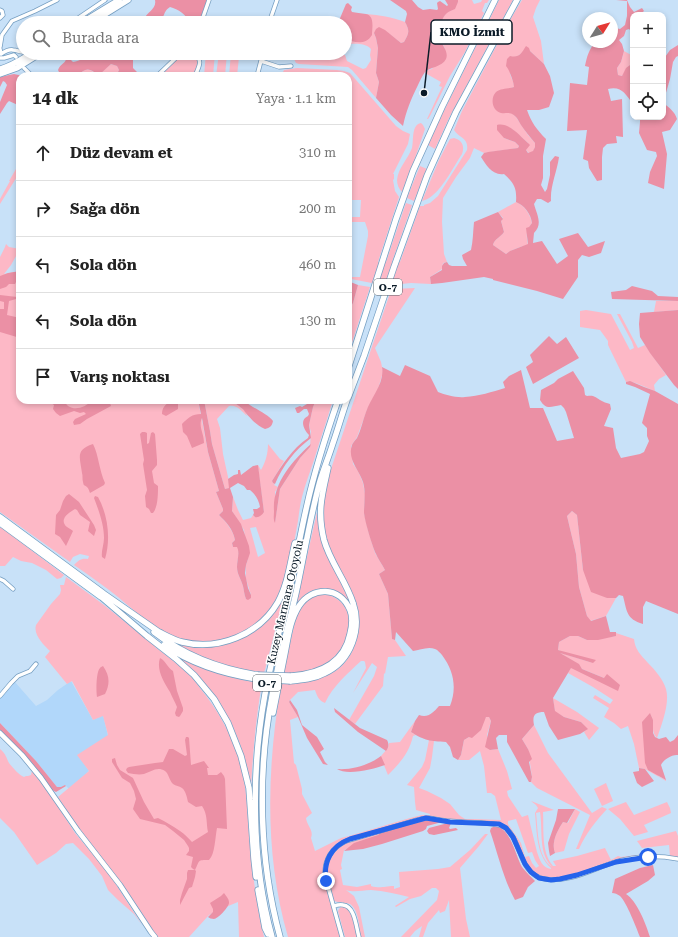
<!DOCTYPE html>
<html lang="tr">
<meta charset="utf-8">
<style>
:root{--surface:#fff;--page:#f6f6f6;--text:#222;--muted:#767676;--line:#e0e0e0}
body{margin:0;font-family:"Roboto Serif",serif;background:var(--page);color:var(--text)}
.controls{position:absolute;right:12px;top:12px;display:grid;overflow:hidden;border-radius:8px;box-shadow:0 2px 6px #0003}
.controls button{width:36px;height:36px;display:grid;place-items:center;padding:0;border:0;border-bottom:1px solid var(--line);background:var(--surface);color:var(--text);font:20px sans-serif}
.compass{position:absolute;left:582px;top:12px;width:36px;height:36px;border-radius:50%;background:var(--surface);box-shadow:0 2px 6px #0003;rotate:53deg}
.stop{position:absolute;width:12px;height:12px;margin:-9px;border:3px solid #2563eb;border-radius:50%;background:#fff}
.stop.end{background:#2563eb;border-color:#fff;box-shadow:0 1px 4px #0008}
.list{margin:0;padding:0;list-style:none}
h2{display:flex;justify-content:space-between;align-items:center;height:52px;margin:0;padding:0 16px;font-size:17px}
h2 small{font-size:13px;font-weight:400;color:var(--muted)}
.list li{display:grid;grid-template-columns:26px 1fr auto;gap:12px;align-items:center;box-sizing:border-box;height:56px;padding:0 16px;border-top:1px solid var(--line)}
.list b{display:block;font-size:15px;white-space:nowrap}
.list em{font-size:13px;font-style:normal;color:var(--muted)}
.icon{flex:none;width:22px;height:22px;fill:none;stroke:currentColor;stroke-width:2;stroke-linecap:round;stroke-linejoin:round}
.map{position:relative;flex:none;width:678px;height:937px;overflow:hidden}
.search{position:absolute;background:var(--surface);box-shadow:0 2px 6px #0003;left:16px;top:16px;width:336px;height:44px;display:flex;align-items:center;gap:10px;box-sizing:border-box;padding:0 14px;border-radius:22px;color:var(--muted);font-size:15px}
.panel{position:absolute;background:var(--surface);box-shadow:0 2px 6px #0003;left:16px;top:72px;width:336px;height:332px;border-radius:12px}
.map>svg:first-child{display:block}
</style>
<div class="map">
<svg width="678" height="937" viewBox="0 0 678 937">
<rect width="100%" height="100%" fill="#c8e1f8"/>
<path fill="#b1d7fa" d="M14,681L36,706L47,700L58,690L71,681L93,720L103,715L108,736L78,755L89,771L69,789L65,785L61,787H57L36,761L0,723V699Z"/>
<path fill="#fdb8c6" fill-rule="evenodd" d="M458,0H472L474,4L481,2L482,0H489L487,3H485L482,11L484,13L465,52L450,76L430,116L428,119H427L442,87L439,86L441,82L425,73L426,71L432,69L445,49L440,38V30L442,19L447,12L452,10L458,2Z
M499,0H513L449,118L435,149L428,145L438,123Z
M522,0H540L536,8L533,17L541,41L544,64L530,51L523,52L518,56L515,57C512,64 508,69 511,77C513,81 514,83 514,87L508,89L502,113L507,112L512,113L516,117L528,135L535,143V147L533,152L529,153L526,150L528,143L512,129L504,138L515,142L519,146L518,148L484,153L474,148L470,158L456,177L443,198L442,222L444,254L447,262L443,263L442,269L430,277L431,284L411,283L392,285L377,284L351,279L352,277H360L368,236V231L365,222H348V217H360L361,200H348V76H281L284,70L297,68L337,70L344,71L350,73L396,126L403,131L410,134L408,144L393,174H394V179L393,180L395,191L399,197L378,262H386L406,203L412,205L392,262H400L420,206H424V205L430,203L438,196L467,150C469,138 459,138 454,130L462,111L510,20Z
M366,14C380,15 391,17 405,22C410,31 409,33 404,42L401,43L384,30L374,33L376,38L378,48L376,73L379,82L376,98L352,70L348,67L299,64L296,63L294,59L295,53H319L345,55L347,61L363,69L366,68L371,60L370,55L371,49C365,42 353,44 345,44V39L351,41L362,42L370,17Z
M624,51L633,56V67L630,65L622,76L618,75L617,68L621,62Z
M183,53H193C200,61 199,63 195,72H191L185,76H160Z
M206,53H215L213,76H204Z
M219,53H227L225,76H216Z
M231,53H234L239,57L237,76H229Z
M111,64L117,66L119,70L117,74L112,76H77C85,68 90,67 97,76Z
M421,123L423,125L425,129L413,164L402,192C399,189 397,185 397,180C398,168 408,159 412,148C414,140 411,125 421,123Z
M454,138C462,140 465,146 462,154C454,166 444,186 433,195C430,198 426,200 422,201L439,160L450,139Z
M20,162V172L0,204V199L10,181H9Z
M420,166L427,169L414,201L407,198Z
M516,202C524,205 530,214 532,223C526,231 526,235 528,245C520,247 512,249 506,254L493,245C494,239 501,237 504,232L501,221L503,218L498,212Z
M6,244L9,247L20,249L11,265L4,274L20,271V400H198L208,452L219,491L216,492L223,509V511L219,515C226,522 233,530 235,540L232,543L233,547H238C240,554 237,560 237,567C237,574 241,579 243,586C244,590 244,594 246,599H248L251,598V595L246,579V565L248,559L244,530L232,511L233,497L238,510L243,520L251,518L253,515L255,517L264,512L258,468V465L261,470C266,461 268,453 268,444L280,459L284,461L272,481L273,483L275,484L274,485L278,487L275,492V522L280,489L300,458L310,447L311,432L309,425L313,407L316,400H333C327,420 320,440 314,460C310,472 305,485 302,497C300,505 299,513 298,521C291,558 286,604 253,627C246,631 238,634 231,637C214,644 192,644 175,637C153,628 136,612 118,597C104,586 89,575 74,565C79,560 81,558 88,559L89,556L80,554L73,557L70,562L0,512V257L5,247ZM256,527L265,553L258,557L250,528Z
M358,285L370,287L348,355V308H350L353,303Z
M415,288L375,348L381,362L383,372L378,389L367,410L357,437L351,446L353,464L358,471L363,483L365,494L364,513L368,530L375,553L385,570L379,574L388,594L392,639L395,640L406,656L388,657L385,674L384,673L383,686L355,724L349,720L374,676L377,667L372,663L353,693L366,668L365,662L364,661H361C347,674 333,686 325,703C319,701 317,696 315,690L298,692L289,701V702L298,717L290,720L294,763L296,765L302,789V794L312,813L306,818C307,826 314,830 311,838L315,851L341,838L349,836L410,818L422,815H430V814L416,810L415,802L414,787L407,785L422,767L425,760L429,740L434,741L432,757L430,768L419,788L427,791L441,798L450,804L459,815L465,819H474L501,820L495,796L491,793H487L484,766L480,751L469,760H458L461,755L464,740L469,737L486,717H489L491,721L487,735L490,750L498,749L507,771L512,789L507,791L508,796L522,817L528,815L537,852C540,860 542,868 551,869V868C536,855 537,832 535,813L538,808L536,805L531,801L554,810L543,812C544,830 541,852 553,866H556L553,861L577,856L605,848L611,860L618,856L621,857L645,854L646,855C635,856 623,858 612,861C590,868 551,891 531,870C519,857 517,832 502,823L420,818L412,820L345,839C330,848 322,861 324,879L340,937H288C264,854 267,768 281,684C295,684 316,680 328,675C355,664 365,627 356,602C346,576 330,558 324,529C320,508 326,487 332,466L391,290L392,289ZM540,812C543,830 538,853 552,867C537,857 538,830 536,813ZM516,819L528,853L532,852L535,860L539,866L536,868L532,863L529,856L525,857L521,843L508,824V821Z
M656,301H678V310L654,312Z
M586,310L611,314L630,350L634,348L632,342L617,314H620L638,348L645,345L666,375L659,379L654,385L655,391C647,388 633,380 626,382L608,345V341L600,330L580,327V311Z
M204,400H228L230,404L235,403L245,411L247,416C242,411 236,404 229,406L217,419L220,428L223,454L228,477L230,488L225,489L212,444L210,431Z
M572,511L577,515L583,570L607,598H616L606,616L590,621L587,616L579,587L576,554L567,516Z
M317,512C318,527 321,543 328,557C336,576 347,591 353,611L328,589H323L315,590L309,592L303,597L296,606Z
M0,528H2L64,575L61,578L57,579L46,570L32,563L21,561L13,557L5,566H0Z
M66,577L104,605L155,646V647C166,655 177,663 186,672C191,676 196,682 200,688C217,709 231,733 239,759C247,784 247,810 249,835C252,869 256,904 264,937H239L238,902L216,911L209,915L189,937H157L148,926L122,884L74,823L58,797L89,771L77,755L108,735L103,716L93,720L72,681L67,684L45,657L50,651C44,645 33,635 36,625L51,604L60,594L61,590L60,585H64Z
M325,594C350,600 354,622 344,644C340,651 334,658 328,663C318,673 297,673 283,673L295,622L299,610L303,604L313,596Z
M284,596L265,670L264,672C252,671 239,670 227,667C206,661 187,650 168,639L205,646L249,634Z
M616,633L634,639C635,650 641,655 648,663C655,670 663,679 666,689C670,703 662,724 657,738C652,733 653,727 653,721C652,719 651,715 650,714L658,776L666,780V781L645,769L639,768L634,744L628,726L621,729L614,723L604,717L609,708L593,698L595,695L610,704L613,700L593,687L568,673L571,667L591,677L604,678L582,669L578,664L558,652L593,663L558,650L559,642L570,636H578L587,640L616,636Z
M173,654C201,668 231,680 262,683C256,717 253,752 251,787L247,767L240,744L233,727L220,703Z
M553,698L577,712L599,728L589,740L584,732L587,729L581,722L564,717L555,712Z
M415,721L411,732L416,735L413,736C409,753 400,763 388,775L381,758V756L388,748L389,743L400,742Z
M534,725L548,753L592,813L602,807L607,809C596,821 586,833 579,849H576L590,815L537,788L531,782L532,777L528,749L522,739Z
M0,749C6,754 6,757 9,763C13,768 19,775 24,777L26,776H28L31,775L32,771L48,791L75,833L110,875L142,925L134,914L118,900L108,890L102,876L89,859L73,843L66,844L56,853L37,865L14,832L0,818Z
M606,783L613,801L602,806L594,789Z
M626,802L634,815L667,802L670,808L671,813L644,825L648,832L634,836L620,819L608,809Z
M575,809L580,812L569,834L564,851L555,853C551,843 557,831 563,822L568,823Z
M676,831L678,836V857L670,856L669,845L642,848L637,841Z
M380,833L378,835L344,850L341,865L342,869L340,870L343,885L357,887L371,884V886C381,889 384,886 394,886V889L400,887L399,872L438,869L450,867L470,850L485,834H488L479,846L460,868L466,919L470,937H451L449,900L445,911L440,913L439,910L428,923L423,937H419L422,926L415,931L410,937H401L437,900L439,891L436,888H432L421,896L410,899L396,907L395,906L409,897C397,894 384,891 371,890C362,890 355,893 346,890L354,896L359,907L365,937H361C359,927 359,910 350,904C345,902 339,903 334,901C332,892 328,882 327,873C327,868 328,863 331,858C340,840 362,838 380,833Z
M341,907C354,906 355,928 357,937H345L338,911L339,909Z"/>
<path fill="#eb90a5" d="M155,0H207L199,23H190C187,15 178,9 170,7C165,10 165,13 163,17C158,26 141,23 132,23L135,20L141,21L144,19C147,12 157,9 155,0Z
M390,0H412L418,7L423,10L430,9L437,10L438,9L437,3L438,2L440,1L447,6L448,5L445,0H458V2L455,9C453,10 449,11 447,13C441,18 438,31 440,39C442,45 449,52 446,59C442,67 430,67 425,72C422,76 420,81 418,85C411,99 406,111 403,126L391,115L376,98L379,82L376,73L378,48L376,38L374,33L376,29L379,27L385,30L401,43L404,42C409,33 410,31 405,22L407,14L406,11Z
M616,0H627L630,7L634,12L642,8L644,11L639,15H633V33L629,29L626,30L624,36L619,40L622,44L624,51L621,62L617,68L618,75L622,76L626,68L630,65L633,67V104C625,94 622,86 608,89L611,101L622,99L623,137L616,136L617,143L607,144L603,148L602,157V180L597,181L589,168L588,161L583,159L587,130L567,131L570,83L587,85L589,67L585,66C587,56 589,50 595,42H612V27L620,29L625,25L627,16V1Z
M348,3L352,7L351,10L352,12C356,13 361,13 366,14C375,16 372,28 372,35C366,45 355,43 345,39V23H338L346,4Z
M678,45V56L676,57L673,62L670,79L663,103V60L670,50Z
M526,46L529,48L530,51L544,64L550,76L554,93L549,107L539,110H527C531,122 537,130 546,139L543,156V178L541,185L545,192L547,189L550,175V162L555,156L559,157C557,172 550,186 551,201L548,203L541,199H537L534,204C537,215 543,224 534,233L533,243L542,241L557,264L568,256L559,239L578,233L588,247L605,241L601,253L589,257L582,255L578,260V277L563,299L537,291L493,280V279L484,277L442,283L431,284L430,277L442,270V266L444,263L447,262L449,265L452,266H467L463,259L462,255L471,250C473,241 473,232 474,222L498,212L503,219L501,221L504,232C501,237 494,239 493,245L506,254L510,251L528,244L526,228L529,227L532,223C531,214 524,205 516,202C517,188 514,183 504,174C493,176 486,165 481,157L484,153L488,152L518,148L519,146L515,142L504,138L497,130V125C509,122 520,136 528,143L530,145L526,150L528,153L533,151L535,147V143C530,137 525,131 521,125C519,122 518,119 516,117C510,111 507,114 501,113C492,111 490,98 496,92C501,88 509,89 514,87C514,82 509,69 506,66L507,59L510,56C519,58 521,54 526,46Z
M65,53H69L71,60L73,62C83,60 92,53 100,60H104L109,53H130C129,56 130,57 133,59V68L141,76H112L117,74L119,70L117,66L111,64L99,75L98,76C90,67 85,68 77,76H61L58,70C61,62 69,64 65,53Z
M14,74L23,76H20V106L9,101L7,103L0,114V102L7,85L5,82L3,81L0,87V77Z
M663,103C669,107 675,112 677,119L670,130L662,132L667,154L664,189L648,183L650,172L657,156L656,152L647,150L639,133L640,122V117H663Z
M20,271V279L16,280V282L15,284H9L6,287L0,289V276L8,273Z
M348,281L358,285L353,303L350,308H348Z
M632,286L652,291L658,296L678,297V301L612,299L611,292L626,290Z
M0,295L17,297L16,299L9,301L7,315L20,318V338L0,332V309H4V302L0,301Z
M678,310V389L674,385L650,353L640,337L639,324L640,313Z
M549,336L557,344L566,337L579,358L533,384L526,367L533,362L530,355Z
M405,365L430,376L438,392C446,395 456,398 465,397C479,396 492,392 505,388L503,382L509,376L521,370L530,408H543L557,441L574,438L566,412L564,408L561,405C550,407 546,410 540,400L541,390L554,383L558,379L573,371L584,388L585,395L587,396C594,395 595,397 600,400C603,402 607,403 610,404L611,409L604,426L613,428L616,448L621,458L640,454L644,452L649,441L647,436V428L642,423L650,394L635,387L626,384V382L630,381L644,387L655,391L678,404V614L646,601L643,607V624C626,619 627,611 623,596L619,595L616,598H607L591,592L583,570L577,515L572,511L567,516L576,554L579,587L587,616L591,621L606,616L610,632H616V636L598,640H587L578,636H570L559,642L558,650L596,660L593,663L560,653L579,664L582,669L604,678L607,674L620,685L618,691L571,668L553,698L555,711L564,717L581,722L588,729L580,734L558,740L549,726L544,712C535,712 532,715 534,725L522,739L528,749L532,759L529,762L532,777L531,782H529L507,742V735H499L496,738L498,749L490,750L485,747L491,721L489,717H486L481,730L472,738L469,737L464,740L461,755L458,760L453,757L450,747L446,742C430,741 425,741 411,732L415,721L419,715C428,718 433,713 439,706H450C457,688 454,671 442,655C440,653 438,650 435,649C428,646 420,650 413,651L396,632L395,640L392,639L388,594L379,574L385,570C382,564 378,559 376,554C372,545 365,522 364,513C364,502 366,492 363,482C359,470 347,459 352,445C353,443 355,440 357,438C361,430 363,420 366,412C371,397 385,383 382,367L400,376Z
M41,400C46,400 56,399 60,400C63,401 66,404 68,406C76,411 85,407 92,401V400H109L111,406L87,419L80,424L74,425L73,422L75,419L86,414L84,412L80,413L74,411L60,416L56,413L53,409L54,405L51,403Z
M198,400H204L210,431L212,444L225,489L229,488L228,479L234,475L238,474V470H240L241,475L253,466L258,465L264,512C262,515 259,518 255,517L253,515L254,513L253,509H257L260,507C259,500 255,494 250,490H247L244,486L238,483L230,488L233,497L232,511L241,524L249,546L250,553L246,565L245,573L248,588L251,595V598L248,600L246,599C244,594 244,590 243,586C241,579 237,574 237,567C237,560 240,553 237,547H233L232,543L235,540C233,529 226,522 219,515L223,511V509L216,492L219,491L208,452L202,418C198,426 204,433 204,443L192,448L187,436L183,432L182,424C188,418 192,414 201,414Z
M228,400H243C252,408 267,413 273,421C272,426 270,428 265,429C256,425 251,419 245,412C243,408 238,406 235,403L230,404Z
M306,400H316L313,407L309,425L311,438C295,450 283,465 275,484L273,483L272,481C282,465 292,449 308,438L309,435C304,430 299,420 308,416L309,414L307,409H304L299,413H297L295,408L300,406L302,407L307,404Z
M170,401H176L178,404V409L166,416L162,414C162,408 165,405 170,401Z
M142,432H145L147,433V444L149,443L151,433L153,432L155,434L157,460V465L152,471L154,483L158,486C158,494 158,507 153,513H151L149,509L146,507L145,496L147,490L143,464L144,460L140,434Z
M93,444C99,456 99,470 105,483L104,485L90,493C89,491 89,489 87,487C84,484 84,487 83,482C82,479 83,476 82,473C80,457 75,450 93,444Z
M311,444L310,447L300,458L280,489L275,523C273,519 274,515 274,511C272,484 292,461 311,444Z
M69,494L79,502L94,525L96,530L94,536L88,531L90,522L80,515L77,510L75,509C70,512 60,518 65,525C66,527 71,529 73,531L66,546L60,537L55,534L56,515L60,510L63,501L66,496Z
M95,496L98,497C108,515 111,539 105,559L102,557C101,551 104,545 104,538C104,525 99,511 94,498Z
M160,658C166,661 167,667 173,671L177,691L183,708V711L180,716L179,717L176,716L175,713L177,707C175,702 172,697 170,692C164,682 156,670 160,658Z
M103,666C110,676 110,684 105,694L97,697C96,691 96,672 100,668C100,667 102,667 103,666Z
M290,700L297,710L302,725L317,737L324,749L320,752L325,762L328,765L323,764L307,738L298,717L289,702Z
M334,708L360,728L387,740C389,744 389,747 386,751L358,732L335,712Z
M650,713L653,720V733L655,737L659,739L666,737L670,742L674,740L678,735V755C672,754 663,760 661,765L666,780L648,770L645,763L642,722Z
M0,723L36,761L57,787H61L65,785L66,786L56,792L52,790L36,769L0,730Z
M186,737H188L189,738L191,765L204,761L209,768H207L208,775H217L221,772L224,776L225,779L227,829L217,828C215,838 215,854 209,860C197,860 200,860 195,870L193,869L191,867L193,857L186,855L189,851V848L188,846L184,840L173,831L165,825L140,819L133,809L136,799L134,791L130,783L122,778L112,762V759L115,758L117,765L120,770L133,778L144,802L154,819L158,818C166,822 173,826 180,831C185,834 188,838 192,842L208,832C206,823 208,815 202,806L196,807L188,802C187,798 186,791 182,788C179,786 176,786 173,784C169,780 169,774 165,771C157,766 151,772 144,774C139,775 133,774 128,773L126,770L127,768L129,767L155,763L163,762L169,749H173L185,756L187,755L185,740Z
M381,756L385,765C374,769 347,776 337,769C353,770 369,765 381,756Z
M639,768L645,769L654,781L642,787L637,783L633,772L639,771Z
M558,809H575L567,823L563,822C557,831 551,843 555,853L550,856L549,851L548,843L556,820Z
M427,820L442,822L427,826L426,829L423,831L382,844L363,849L344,851L354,843L378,835L380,833Z
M448,823H451L449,828L450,829L456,828L458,830L434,835L429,834L427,831L429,828Z
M495,826C511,828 515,855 522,867C526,872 531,877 535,881L528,887L523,897L515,900C503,878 498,854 490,831L491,828Z
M653,865L655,875L648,881L626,894C637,901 646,924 650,937H640C636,927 627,903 620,896C617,894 615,893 612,893L615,879L640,868Z
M188,870H195L196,871L195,877L192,887L189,888L180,905V900L182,893L187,879V873Z
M224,893C226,896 229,899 229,902C230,906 218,919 214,919C212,919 209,918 208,917L213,912V909L210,903L221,896Z"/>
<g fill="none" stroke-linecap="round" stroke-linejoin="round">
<defs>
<path id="minor" d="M0,10L2,11L3,15L0,18
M71,23L105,0
M201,23L209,0
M269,23L277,0
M0,47L2,35L12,21L35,11L57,0
M0,49L1,54C4,52 9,49 13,50C17,50 19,52 23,52
M0,58H4L14,55L16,57
M261,61L279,67L291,66
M24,68L32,76
M157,76L181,53
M195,76C199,66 203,62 195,53
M257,76L263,53
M0,579L4,581L13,589
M0,696L11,683L18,676L30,671L36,664
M334,906C337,905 340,904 343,905C355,906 356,927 359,937
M342,937L325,876C324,860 332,848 346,841L417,820C420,819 425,818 429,818C436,819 443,821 450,821C462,823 498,821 506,828C522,842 519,875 545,879C568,883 591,870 612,863C633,856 657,855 678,859"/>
<path id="major" d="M0,733L22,755L41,778L78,831L120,885L151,932L155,937"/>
<path id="highway" d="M81,23L119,0
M91,23L128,0
M0,69C12,66 22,59 32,53
M0,74L17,68L41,53
M348,369L396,219L413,171L442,107L495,0
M348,398L364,356L394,267L427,176L456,112L517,0
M0,517L103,593
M0,523L101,597
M100,591L159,632C167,636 174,640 182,642C218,651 259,635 278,602C288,584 290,563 295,543
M99,595L147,636L175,658L194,675L214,699L228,723L241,756L249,788L254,859L256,877
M154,632C185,656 219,669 258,675
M164,645C192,664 224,674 257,679
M290,681C302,680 314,679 325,673C351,661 362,629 353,603C346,581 330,562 324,540C317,511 322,495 328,468
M273,713C277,693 281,673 285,653C288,638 290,620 299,606C312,586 340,586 350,610C353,617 352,626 350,634C344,664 319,674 291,676
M258,890L265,928L268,934
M272,937C251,861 251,771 265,694C271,661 280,629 288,596C295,566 300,535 307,505C315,469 326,435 338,400
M280,937C259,860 257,774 272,696C278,662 288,628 296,593C304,556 310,517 320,481C324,468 329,456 333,443C338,429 342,414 347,400"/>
</defs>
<use href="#minor" stroke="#769fc2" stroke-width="5"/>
<use href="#major" stroke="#769fc2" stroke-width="6"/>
<use href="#highway" stroke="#769fc2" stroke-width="7"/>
<use href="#minor" stroke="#fff" stroke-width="3.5"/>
<use href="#major" stroke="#fff" stroke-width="4.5"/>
<use href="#highway" stroke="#fff" stroke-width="5.5"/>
<defs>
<path id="highway-bridge" d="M258,675L291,676
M257,679L290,681"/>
</defs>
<use href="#highway-bridge" stroke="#769fc2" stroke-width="7" stroke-linecap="butt"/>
<use href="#highway-bridge" stroke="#fff" stroke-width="5.5"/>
</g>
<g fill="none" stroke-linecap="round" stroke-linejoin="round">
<path stroke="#2563eb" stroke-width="5" d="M326,881C323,862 331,846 350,839L426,818L450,822L499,824L506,828L513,837L525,864L531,872L539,878L551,880L560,879L577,875L616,862L648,857"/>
</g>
<g text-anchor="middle" stroke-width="3" stroke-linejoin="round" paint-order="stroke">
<g fill="#fff" stroke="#545f68" stroke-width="1">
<rect x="374" y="279" width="28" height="16" rx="3"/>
<rect x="253" y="675" width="28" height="16" rx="3"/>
</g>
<g font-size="10" font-weight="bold" fill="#0b1b28">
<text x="388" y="291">O-7</text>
<text x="267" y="687">O-7</text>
</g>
<g font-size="11" fill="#0b1b28" stroke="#fff">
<text transform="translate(285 602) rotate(-77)" y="4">Kuzey Marmara Otoyolu</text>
</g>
</g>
<path fill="none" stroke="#0b1b28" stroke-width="1.5" d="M424 93L431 32"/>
<circle fill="#0b1b28" stroke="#fff" stroke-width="1.5" cx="424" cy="93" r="4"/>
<rect fill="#fff" stroke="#0b1b28" stroke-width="1.5" x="431" y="20" width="81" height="24" rx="4"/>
<g font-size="12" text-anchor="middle" font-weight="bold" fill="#0b1b28">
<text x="472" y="36">KMO İzmit</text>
</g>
</svg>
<div class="controls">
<button>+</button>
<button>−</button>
<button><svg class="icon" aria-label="locate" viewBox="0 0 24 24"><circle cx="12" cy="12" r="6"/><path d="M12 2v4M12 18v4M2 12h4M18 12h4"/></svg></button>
</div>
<svg class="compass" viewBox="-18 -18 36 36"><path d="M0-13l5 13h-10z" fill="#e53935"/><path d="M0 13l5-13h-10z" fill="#767676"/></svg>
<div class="stop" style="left:648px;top:857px"></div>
<div class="stop end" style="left:326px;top:881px"></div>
<div class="search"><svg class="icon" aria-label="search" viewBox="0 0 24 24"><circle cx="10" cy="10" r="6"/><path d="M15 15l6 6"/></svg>Burada ara</div>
<section class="panel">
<h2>14 dk<small>Yaya · 1.1 km</small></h2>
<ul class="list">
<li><svg class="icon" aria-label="ahead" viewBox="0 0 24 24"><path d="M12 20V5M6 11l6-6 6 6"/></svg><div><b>Düz devam et</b></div><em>310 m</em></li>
<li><svg class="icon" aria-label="right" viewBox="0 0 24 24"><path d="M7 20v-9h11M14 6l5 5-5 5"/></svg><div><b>Sağa dön</b></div><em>200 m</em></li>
<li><svg class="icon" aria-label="left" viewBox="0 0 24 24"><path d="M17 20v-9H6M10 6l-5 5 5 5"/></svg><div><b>Sola dön</b></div><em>460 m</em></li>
<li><svg class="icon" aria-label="left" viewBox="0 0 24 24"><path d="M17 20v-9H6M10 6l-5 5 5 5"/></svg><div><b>Sola dön</b></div><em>130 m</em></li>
<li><svg class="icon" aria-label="arrive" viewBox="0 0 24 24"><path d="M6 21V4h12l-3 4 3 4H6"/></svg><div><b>Varış noktası</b></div></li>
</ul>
</section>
</div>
